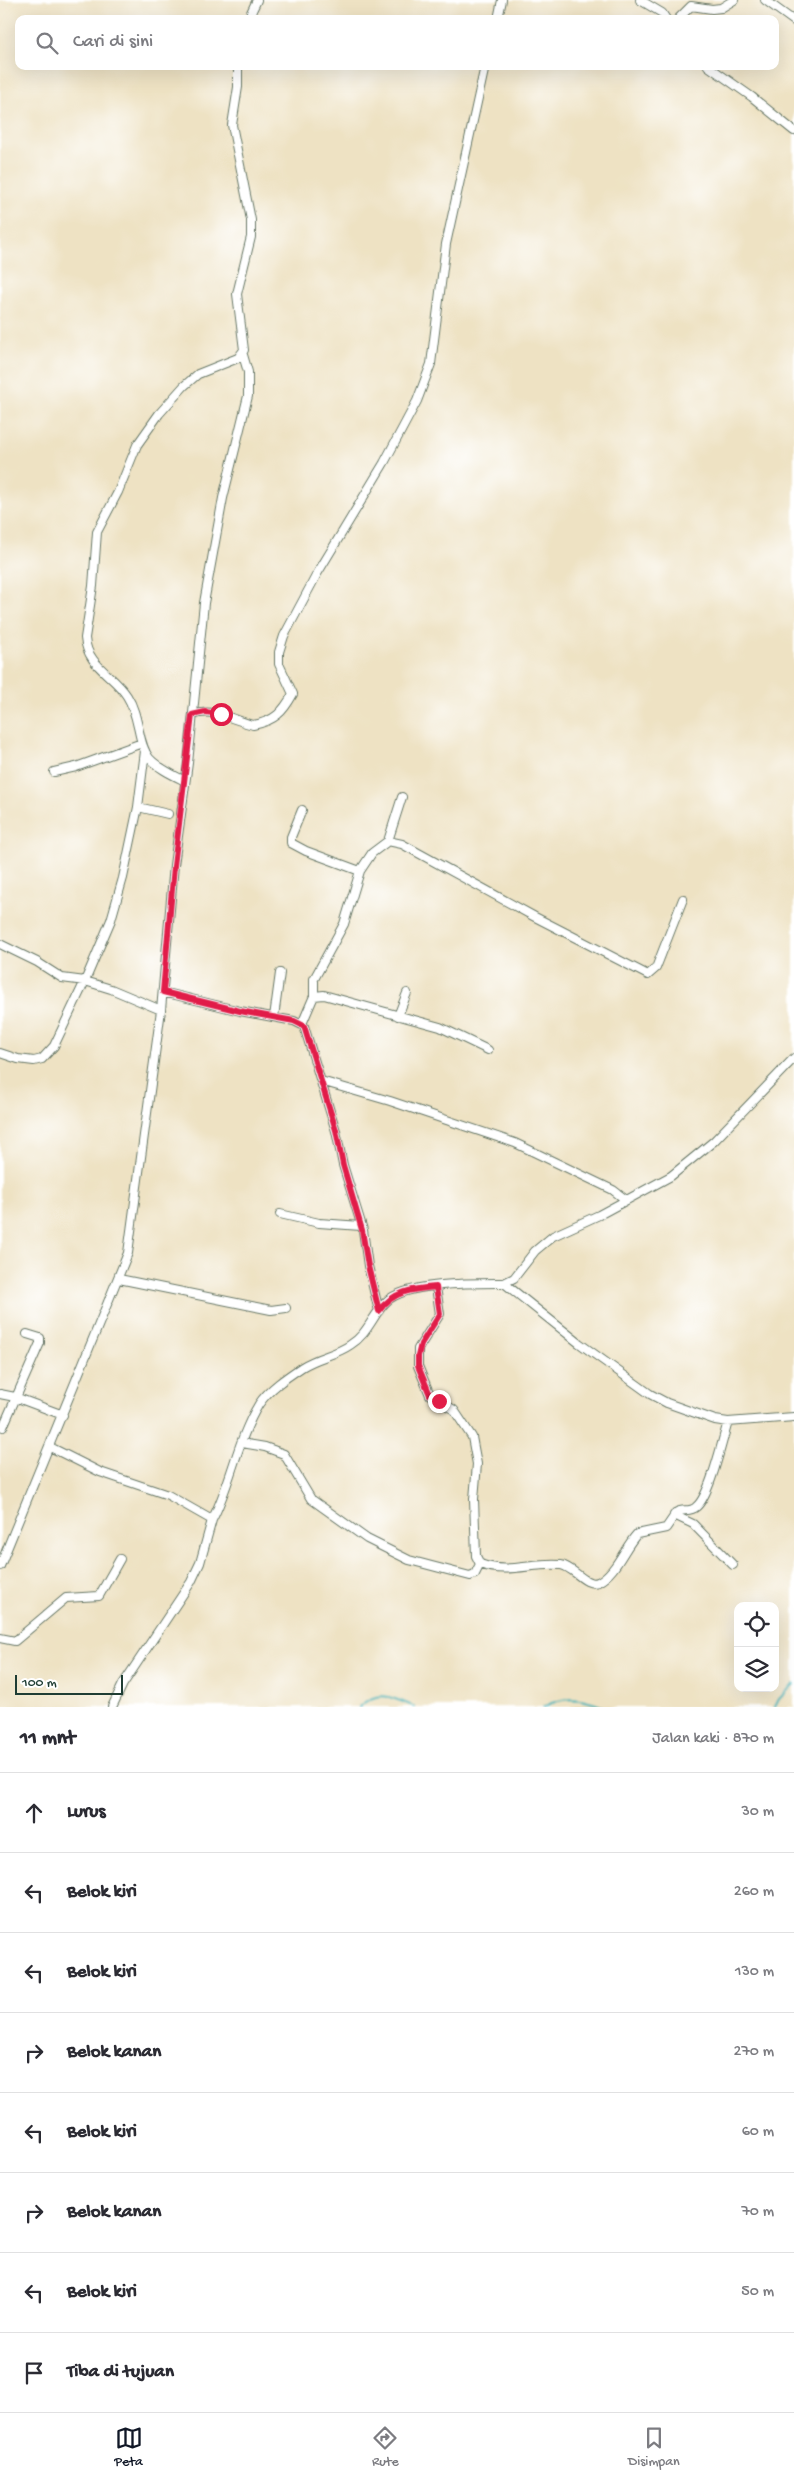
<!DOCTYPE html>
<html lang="id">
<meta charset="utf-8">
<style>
:root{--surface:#fff;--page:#f2f2f3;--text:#2b2b33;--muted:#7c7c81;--line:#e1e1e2;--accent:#111827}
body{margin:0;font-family:"Gochi Hand",sans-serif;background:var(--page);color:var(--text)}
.controls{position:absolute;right:15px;bottom:15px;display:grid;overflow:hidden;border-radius:10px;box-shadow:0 5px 20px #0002}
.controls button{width:45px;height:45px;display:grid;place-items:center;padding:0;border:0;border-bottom:1px solid var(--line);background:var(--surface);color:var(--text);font:25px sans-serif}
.scale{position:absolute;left:15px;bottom:12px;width:108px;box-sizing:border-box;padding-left:5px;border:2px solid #1f3d34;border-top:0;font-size:14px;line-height:18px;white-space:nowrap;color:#1f3d34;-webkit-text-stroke:4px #fff;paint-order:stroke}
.stop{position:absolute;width:15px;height:15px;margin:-11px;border:4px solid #e11d48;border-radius:50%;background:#fff}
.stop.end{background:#e11d48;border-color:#fff;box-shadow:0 1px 5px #0008}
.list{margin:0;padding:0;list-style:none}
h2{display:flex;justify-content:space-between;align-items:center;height:65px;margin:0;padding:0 20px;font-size:21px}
h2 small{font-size:16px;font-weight:400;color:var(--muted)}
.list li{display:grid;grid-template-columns:32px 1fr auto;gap:15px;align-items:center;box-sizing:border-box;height:80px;padding:0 20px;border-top:1px solid var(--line)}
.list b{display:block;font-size:19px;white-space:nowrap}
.list em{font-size:16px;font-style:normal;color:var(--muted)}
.icon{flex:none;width:28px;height:28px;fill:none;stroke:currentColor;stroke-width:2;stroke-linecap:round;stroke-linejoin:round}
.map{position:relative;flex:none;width:794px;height:1707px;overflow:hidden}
.search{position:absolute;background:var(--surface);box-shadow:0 5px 20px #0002;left:15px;right:15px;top:15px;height:55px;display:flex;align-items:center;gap:12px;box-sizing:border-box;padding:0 18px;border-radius:10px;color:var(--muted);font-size:19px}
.sheet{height:705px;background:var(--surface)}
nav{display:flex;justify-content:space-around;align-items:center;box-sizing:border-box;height:70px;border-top:1px solid var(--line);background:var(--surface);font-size:14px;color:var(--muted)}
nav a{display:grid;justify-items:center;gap:2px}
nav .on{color:var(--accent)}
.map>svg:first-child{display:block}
</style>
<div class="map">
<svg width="794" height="1707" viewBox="0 0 794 1707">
<rect width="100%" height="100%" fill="#fff"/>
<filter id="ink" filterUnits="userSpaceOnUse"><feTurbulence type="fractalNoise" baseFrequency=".02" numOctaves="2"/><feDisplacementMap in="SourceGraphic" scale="10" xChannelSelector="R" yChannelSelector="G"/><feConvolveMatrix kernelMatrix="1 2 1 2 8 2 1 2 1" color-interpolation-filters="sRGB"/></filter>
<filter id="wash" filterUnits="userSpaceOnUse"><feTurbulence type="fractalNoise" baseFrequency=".0096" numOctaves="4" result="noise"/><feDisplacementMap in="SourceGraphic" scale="20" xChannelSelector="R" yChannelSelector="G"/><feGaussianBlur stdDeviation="1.12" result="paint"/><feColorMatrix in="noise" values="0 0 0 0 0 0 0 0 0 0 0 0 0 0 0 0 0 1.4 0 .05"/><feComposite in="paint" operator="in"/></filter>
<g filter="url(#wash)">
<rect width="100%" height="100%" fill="#eee2c3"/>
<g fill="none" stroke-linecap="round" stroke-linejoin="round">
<path stroke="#42b3ba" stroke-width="2" d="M359,1707C378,1688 393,1698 415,1707
M544,1707C563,1695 583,1698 603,1707
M775,1707L779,1699L794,1684"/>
</g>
</g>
<g filter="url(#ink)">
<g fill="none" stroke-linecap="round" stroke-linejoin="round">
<defs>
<path id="minor" d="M640,0L662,13L666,19
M765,0L794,21
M248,19L257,0
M498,19L502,0
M678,19L691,6L712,9L721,8L734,0
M708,66L752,97L794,131
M193,715C213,707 233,720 253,725C275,721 283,712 293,694L279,664V652L284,636L317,574L384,463L417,401L431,364L446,244L485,66
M54,772L76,767L142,743
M185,781C173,775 158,768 149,758C137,742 140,716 127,696C114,675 87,666 85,638L93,586L97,532L118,492L137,445L159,414L184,386L198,374L238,358L244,350L237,294L251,237V220L232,125L238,87V66
M138,807L168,814
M302,810L291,837V843L306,851L360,871
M388,841L402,797
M0,944L37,962L62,978L85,981L111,989L161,1010
M163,992L240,1011L294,1021L304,1026L336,1131L343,1165L363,1230L368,1266L379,1311
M314,996V979L344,924L360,871L372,853L388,841L402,844L535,917L648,975L656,968L683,899
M398,1016L407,993
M274,1017L280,973
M302,1024L314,996L324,995L440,1027L488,1050
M0,1053L18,1059L34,1061L42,1059L54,1046L85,981L111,920L123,878L138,807L145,751
M321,1081L390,1101L515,1143L613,1190L626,1200
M280,1214L319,1223L361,1226
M119,1279L271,1310L286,1308
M504,1283L579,1343L650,1394L667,1403L715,1420L728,1422L794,1417
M436,1287L440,1314L418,1349V1366L430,1395L454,1410L472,1437L477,1464L474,1499L476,1556L480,1564C508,1575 533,1562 561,1565C574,1567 585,1587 598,1582C616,1573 624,1548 637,1534L666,1528L677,1512C683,1509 691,1512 696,1507C710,1496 722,1441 728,1422
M0,1394L15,1397L63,1415
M3,1427L40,1343V1338L27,1334
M242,1443L265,1447L284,1454L311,1499L367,1539L409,1560L470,1576L475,1574L480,1564
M50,1447L100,1472L168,1495L212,1520C231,1484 237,1440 259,1404C269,1389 287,1377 302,1367C317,1357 336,1355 350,1345C368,1334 372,1316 386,1302C405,1282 477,1283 504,1283L514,1278L535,1251L553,1236L599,1215L671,1176L714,1141L794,1058
M674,1515L693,1524L733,1565
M0,1566L128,1253L161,1010L174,865L188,763L204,603L223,498L248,396V372L243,355
M0,1638L15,1641L66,1598L99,1596L120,1559
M112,1707L123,1684L191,1582L200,1563L212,1520"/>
</defs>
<use href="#minor" stroke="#677766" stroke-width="10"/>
<use href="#minor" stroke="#fff" stroke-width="8"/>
</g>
</g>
<g fill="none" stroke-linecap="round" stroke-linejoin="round" filter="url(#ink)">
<path stroke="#e11d48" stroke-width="6" d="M221,714L205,712L192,715L174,866L163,992L240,1011L294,1021L304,1026L336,1130L343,1165L362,1230L368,1266L379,1311C393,1291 413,1289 436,1287L440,1314L421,1344L418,1356V1366L430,1395L439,1401"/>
</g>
</svg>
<div class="controls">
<button><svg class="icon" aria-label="locate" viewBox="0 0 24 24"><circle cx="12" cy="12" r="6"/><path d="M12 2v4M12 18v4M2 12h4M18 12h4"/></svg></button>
<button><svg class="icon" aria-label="layers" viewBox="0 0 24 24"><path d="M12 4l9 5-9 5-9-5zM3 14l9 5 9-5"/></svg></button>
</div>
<div class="scale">100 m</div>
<div class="stop" style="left:221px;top:714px"></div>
<div class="stop end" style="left:439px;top:1401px"></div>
<div class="search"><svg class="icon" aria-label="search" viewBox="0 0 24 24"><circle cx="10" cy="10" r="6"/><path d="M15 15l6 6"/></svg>Cari di sini</div>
</div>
<section class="sheet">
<h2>11 mnt<small>Jalan kaki · 870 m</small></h2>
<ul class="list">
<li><svg class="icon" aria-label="ahead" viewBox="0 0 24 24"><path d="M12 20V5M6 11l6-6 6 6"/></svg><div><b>Lurus</b></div><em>30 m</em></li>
<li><svg class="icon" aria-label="left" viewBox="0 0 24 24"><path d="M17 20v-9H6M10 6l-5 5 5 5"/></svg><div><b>Belok kiri</b></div><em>260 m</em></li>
<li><svg class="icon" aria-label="left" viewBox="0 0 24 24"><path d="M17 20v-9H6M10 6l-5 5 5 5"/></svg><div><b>Belok kiri</b></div><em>130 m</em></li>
<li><svg class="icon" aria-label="right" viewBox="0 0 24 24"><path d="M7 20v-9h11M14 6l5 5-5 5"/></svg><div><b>Belok kanan</b></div><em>270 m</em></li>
<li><svg class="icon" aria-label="left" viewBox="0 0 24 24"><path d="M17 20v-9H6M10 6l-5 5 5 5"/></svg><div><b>Belok kiri</b></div><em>60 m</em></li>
<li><svg class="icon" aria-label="right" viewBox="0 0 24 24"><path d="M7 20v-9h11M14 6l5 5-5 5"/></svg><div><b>Belok kanan</b></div><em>70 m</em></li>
<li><svg class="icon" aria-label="left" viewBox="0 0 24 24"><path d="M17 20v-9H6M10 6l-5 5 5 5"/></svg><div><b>Belok kiri</b></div><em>50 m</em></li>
<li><svg class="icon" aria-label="arrive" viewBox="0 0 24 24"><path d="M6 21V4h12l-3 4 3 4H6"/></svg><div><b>Tiba di tujuan</b></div></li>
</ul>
</section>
<nav>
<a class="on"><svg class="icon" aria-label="map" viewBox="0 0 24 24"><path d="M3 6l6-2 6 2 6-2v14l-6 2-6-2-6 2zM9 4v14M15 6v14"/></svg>Peta</a>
<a><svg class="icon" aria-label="directions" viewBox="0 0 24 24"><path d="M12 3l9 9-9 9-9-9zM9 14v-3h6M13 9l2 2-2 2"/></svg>Rute</a>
<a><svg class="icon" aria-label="saved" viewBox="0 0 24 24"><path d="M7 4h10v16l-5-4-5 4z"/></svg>Disimpan</a>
</nav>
